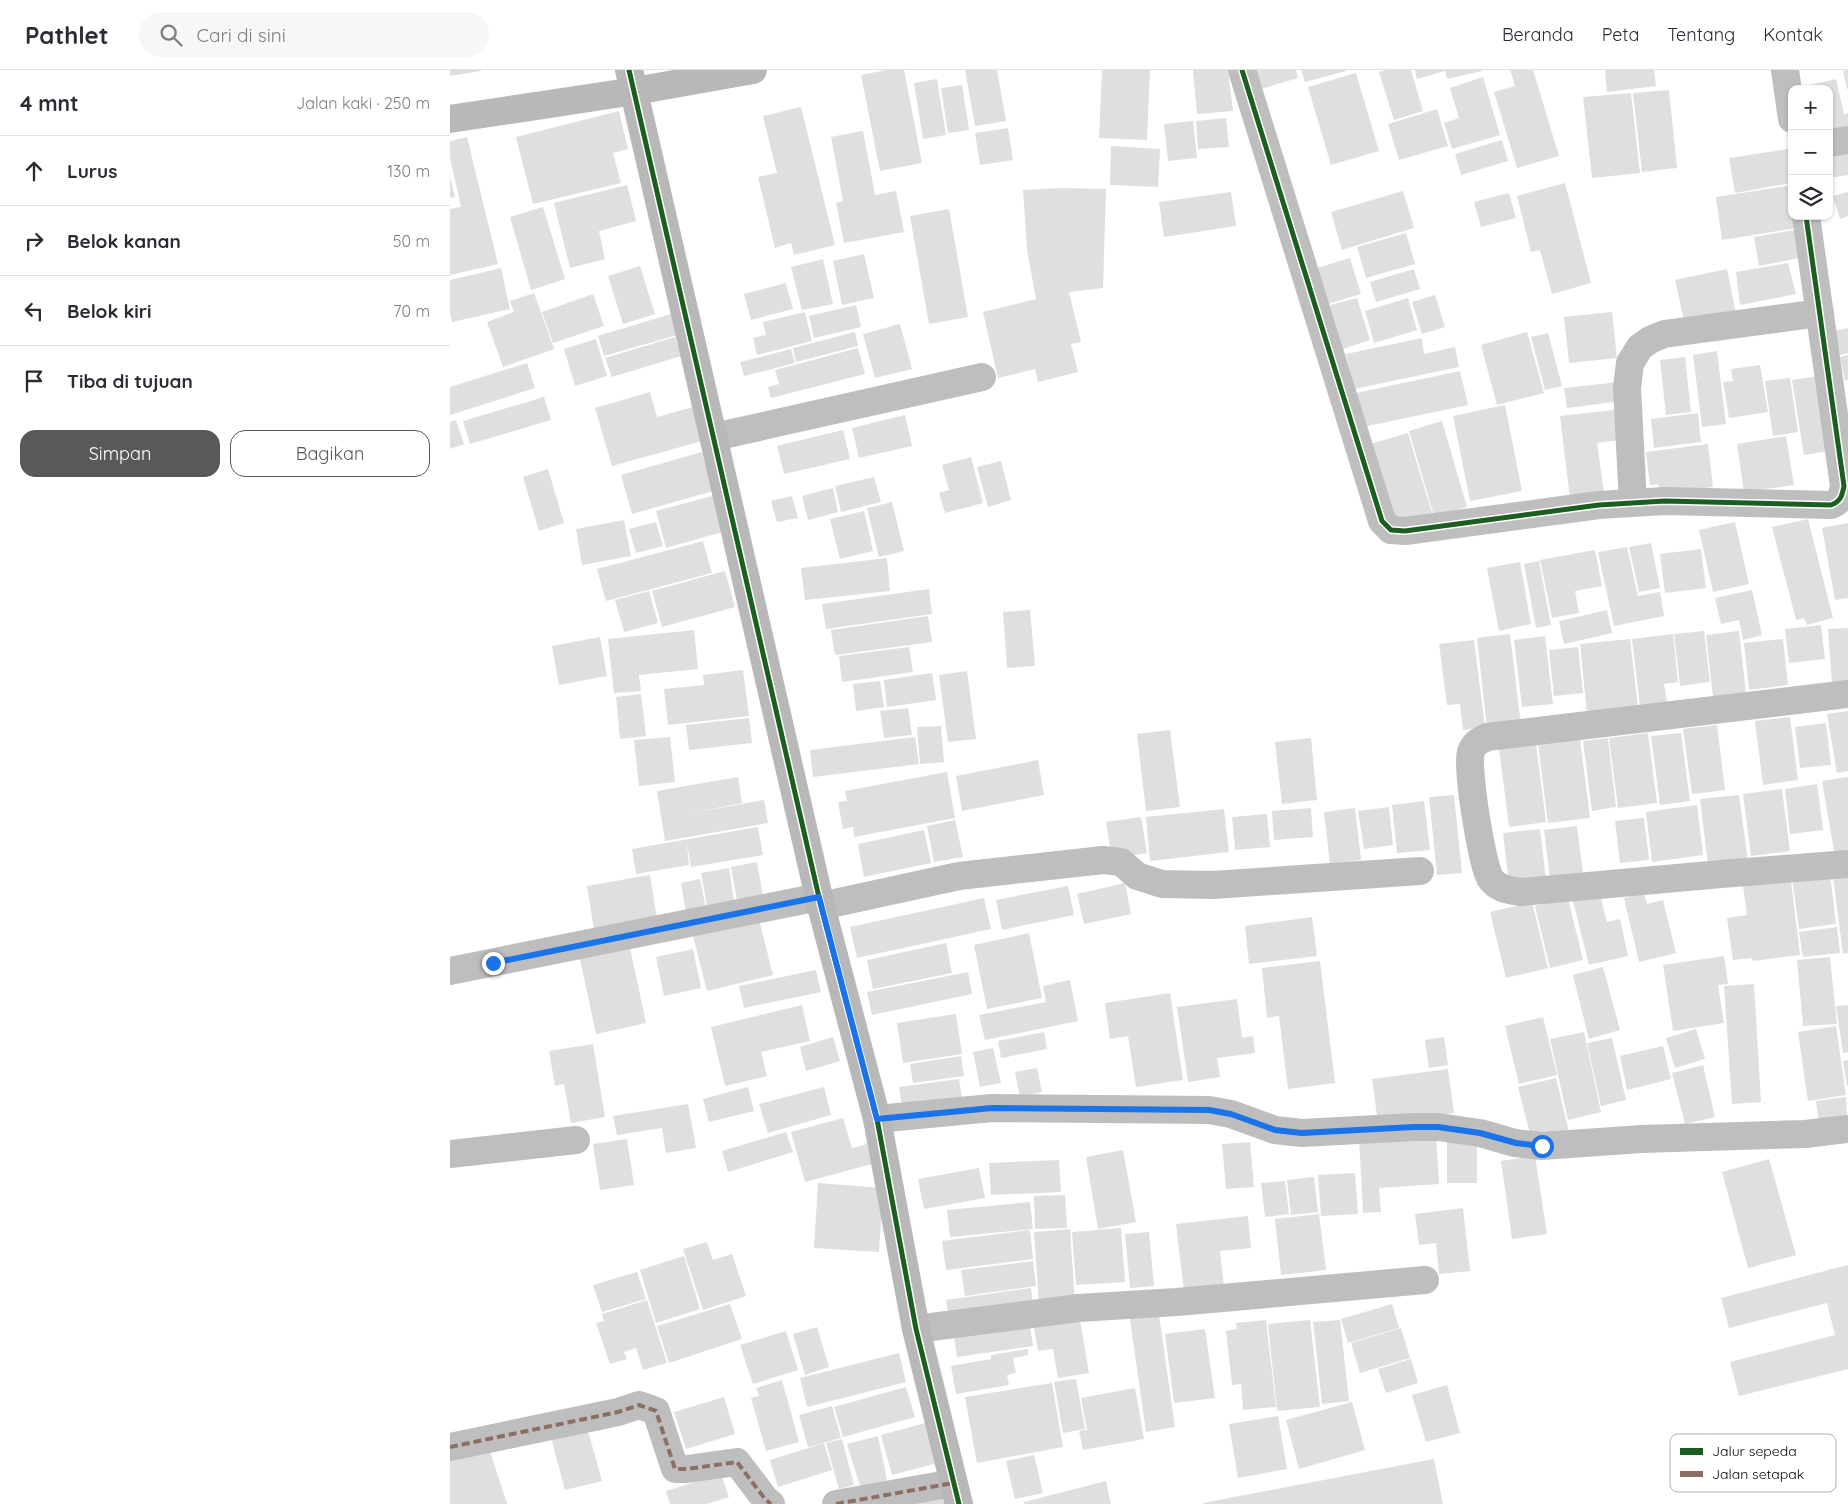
<!DOCTYPE html>
<html lang="id">
<meta charset="utf-8">
<style>
:root{--surface:#fff;--page:#f7f7f7;--text:#2b2b33;--muted:#7c7c81;--line:#e1e1e2;--accent:#595959}
body{margin:0;font-family:Quicksand,sans-serif;background:var(--page);color:var(--text)}
.controls{position:absolute;right:15px;top:15px;display:grid;overflow:hidden;border-radius:10px;box-shadow:0 1px 4px #0004}
.controls button{width:45px;height:45px;display:grid;place-items:center;padding:0;border:0;border-bottom:1px solid var(--line);background:var(--surface);color:var(--text);font:25px sans-serif}
.stop{position:absolute;width:15px;height:15px;margin:-11px;border:4px solid #1a73e8;border-radius:50%;background:#fff}
.stop.end{background:#1a73e8;border-color:#fff;box-shadow:0 1px 5px #0008}
.list{margin:0;padding:0;list-style:none}
h2{display:flex;justify-content:space-between;align-items:center;height:65px;margin:0;padding:0 20px;font-size:21px}
h2 small{font-size:16px;font-weight:400;color:var(--muted)}
.list li{display:grid;grid-template-columns:32px 1fr auto;gap:15px;align-items:center;box-sizing:border-box;height:70px;padding:0 20px;border-top:1px solid var(--line)}
.list b{display:block;font-size:19px;white-space:nowrap}
.list em{font-size:16px;font-style:normal;color:var(--muted)}
.actions{display:flex;gap:10px;padding:15px 20px}
.actions a{flex:1;padding:11px 0;border:1px solid var(--accent);border-radius:15px;text-align:center;font-size:18px;color:var(--accent)}
.actions .main{background:var(--accent);color:#fff}
.icon{flex:none;width:28px;height:28px;fill:none;stroke:currentColor;stroke-width:2;stroke-linecap:round;stroke-linejoin:round}
.map{position:relative;flex:none;width:1398px;height:1434px;overflow:hidden}
header{display:flex;align-items:center;gap:30px;box-sizing:border-box;height:70px;padding:0 25px;background:var(--surface);border-bottom:1px solid var(--line)}
header strong{font-size:24px}
nav{display:flex;gap:28px;margin-inline-start:auto;font-size:18px}
.search{width:350px;height:45px;background:var(--page);display:flex;align-items:center;gap:12px;box-sizing:border-box;padding:0 18px;border-radius:28px;color:var(--muted);font-size:19px}
main{display:flex}
aside{flex:1;background:var(--surface)}
.map>svg:first-child{display:block}
</style>
<header>
<strong>Pathlet</strong>
<div class="search"><svg class="icon" aria-label="search" viewBox="0 0 24 24"><circle cx="10" cy="10" r="6"/><path d="M15 15l6 6"/></svg>Cari di sini</div>
<nav><a>Beranda</a><a>Peta</a><a>Tentang</a><a>Kontak</a></nav>
</header>
<main>
<aside>
<h2>4 mnt<small>Jalan kaki · 250 m</small></h2>
<ul class="list">
<li><svg class="icon" aria-label="ahead" viewBox="0 0 24 24"><path d="M12 20V5M6 11l6-6 6 6"/></svg><div><b>Lurus</b></div><em>130 m</em></li>
<li><svg class="icon" aria-label="right" viewBox="0 0 24 24"><path d="M7 20v-9h11M14 6l5 5-5 5"/></svg><div><b>Belok kanan</b></div><em>50 m</em></li>
<li><svg class="icon" aria-label="left" viewBox="0 0 24 24"><path d="M17 20v-9H6M10 6l-5 5 5 5"/></svg><div><b>Belok kiri</b></div><em>70 m</em></li>
<li><svg class="icon" aria-label="arrive" viewBox="0 0 24 24"><path d="M6 21V4h12l-3 4 3 4H6"/></svg><div><b>Tiba di tujuan</b></div></li>
</ul>
<div class="actions"><a class="main">Simpan</a><a>Bagikan</a></div>
</aside>
<div class="map">
<svg width="1398" height="1434" viewBox="0 0 1398 1434">
<rect width="100%" height="100%" fill="#fff"/>
<path fill="#dfdfdf" d="M0,0H31V1L0,6Z
M436,0H454L472,93L430,101L411,5Z
M515,0H547L556,51L525,56Z
M652,0H700L697,70L649,68Z
M743,0H778L783,41L747,44Z
M805,0H846L848,8L811,19Z
M851,0H896V1L855,12Z
M936,0H961L973,41L944,50L929,2Z
M965,0H1032V1L997,9L995,1L967,9Z
M1060,0H1083L1109,86L1067,98L1044,22L1065,16Z
M1155,0H1204L1206,16L1157,22Z
M1398,0V19H1397L1393,1Z
M906,3L929,81L881,95L858,17Z
M1033,7L1050,65L1002,79L994,53L1009,48L1000,18Z
M487,9L496,65L473,69L464,13Z
M1386,9L1394,44L1398,43V64L1379,68V19L1348,18Z
M512,15L519,60L498,63L491,18Z
M1219,20L1227,98L1192,102L1183,23Z
M1181,23L1190,103L1142,108L1133,27Z
M351,37L385,175L344,185L341,173L325,178L308,107L327,103L313,46Z
M987,39L998,76L949,90L938,54Z
M169,41L178,79L163,83L171,113L83,134L66,67Z
M776,48L779,77L748,79L746,51Z
M743,51L747,88L718,91L714,54Z
M558,58L563,90L530,95L525,63Z
M413,61L425,125L446,121L454,162L394,173L386,133L393,131L381,67Z
M17,67L48,194L0,205V139L11,137L0,88V71Z
M1052,70L1058,91L1011,105L1005,84Z
M661,76L710,79L708,117L660,115Z
M1398,77V105L1379,108V81Z
M1338,79L1342,99V113L1285,123L1279,88Z
M0,107L5,127L0,128Z
M1115,113L1141,213L1102,224L1090,180L1081,182L1067,126Z
M177,115L186,151L149,161L155,189L120,198L104,133Z
M1342,115V146H1352L1354,157L1272,170L1266,127Z
M612,118L656,119L653,218L619,222L631,272L621,274L628,302L588,312L585,299L548,308L533,242L586,229L577,179L573,120Z
M953,121L964,158L892,180L881,142Z
M781,122L786,156L714,167L709,132Z
M1398,122V146L1390,149L1383,126Z
M1059,123L1066,148L1031,157L1024,132Z
M93,137L115,209L81,220L60,147Z
M499,139L518,247L479,254L460,146Z
M1349,159L1354,187L1309,196L1304,167Z
M956,163L965,194L916,208L907,177Z
M414,184L424,228L392,235L383,191Z
M900,188L911,224L878,234L867,198Z
M373,189L383,234L352,240L341,197Z
M1338,193L1346,224L1290,235L1286,202Z
M190,196L205,244L173,254L158,206Z
M51,198L60,239L2,252L0,244V210Z
M964,199L970,219L926,232L920,212Z
M1277,199L1286,244L1235,255L1225,210Z
M336,213L343,239L301,250L294,224Z
M84,223L104,279L53,297L37,252L64,242L60,231Z
M143,224L154,256L103,273L92,242Z
M985,225L995,257L972,264L962,232Z
M907,228L920,270L893,279L880,235Z
M958,228L967,260L924,273L915,241Z
M406,235L411,257L364,268L359,246Z
M355,242L362,271L307,285L303,268L316,265L313,252Z
M1162,242L1167,288L1119,293L1114,247Z
M221,244L227,265L154,286L148,266Z
M450,254L462,299L425,308L413,264Z
M1398,258V283L1390,285L1385,261Z
M405,262L408,276L346,292L343,278Z
M1077,262L1094,323L1047,335L1031,275Z
M1098,263L1112,316L1095,320L1081,267Z
M225,267L231,286L162,307L155,288Z
M972,268L974,284L1005,277L1009,297L904,319L896,284Z
M146,269L157,306L125,316L114,279Z
M408,278L415,304L321,328L318,317L329,314L325,300Z
M341,279L345,293L294,306L290,292Z
M1267,281L1276,354L1252,357L1243,285Z
M1398,285V310L1395,311L1390,287Z
M1235,287L1241,342L1216,345L1210,290Z
M77,293L85,318L0,345V317Z
M1310,295L1318,342L1279,348L1273,312L1283,311L1281,299Z
M1010,301L1018,335L913,357L906,323Z
M1368,306L1379,381L1354,385L1342,310Z
M1340,308L1348,362L1323,366L1315,311Z
M1169,312L1172,331L1117,338L1114,318Z
M200,322L207,347L243,337L252,371L162,396L145,338Z
M94,327L101,350L20,374L13,351Z
M1055,335L1072,421L1020,431L1003,346Z
M1164,340L1169,370L1147,373L1154,423L1120,428L1110,346Z
M1248,343L1251,372L1204,378L1201,349Z
M455,345L462,376L409,388L402,358Z
M6,350L14,374L0,379V352Z
M992,351L1017,437L984,446L959,361Z
M393,360L400,389L334,404L327,376Z
M958,363L982,443L940,454L917,375Z
M1336,366L1344,415L1294,422L1287,374Z
M1258,374L1263,417L1210,423L1208,414L1200,415L1196,382Z
M252,382L263,421L182,444L171,405Z
M521,387L533,433L495,443L489,423L499,420L492,395Z
M551,391L561,430L538,437L527,397Z
M98,399L114,453L89,461L73,407Z
M424,407L431,432L391,442L385,416Z
M383,418L388,442L358,450L352,426Z
M266,425L276,461L216,478L206,441Z
M342,426L348,448L327,452L321,431Z
M442,432L454,481L429,487L417,438Z
M414,441L423,481L390,489L380,449Z
M1358,449L1383,548L1357,555L1354,548L1346,550L1322,457Z
M174,450L181,486L132,495L126,459Z
M206,452L213,476L186,483L179,459Z
M1285,452L1299,514L1263,522L1249,460Z
M1398,453V528L1385,530L1372,458Z
M253,471L262,503L156,531L147,499Z
M1201,473L1210,518L1189,522L1179,477Z
M1177,477L1188,526L1210,522L1214,546L1164,556L1148,482Z
M1251,479L1256,518L1215,523L1210,484Z
M1145,480L1152,516L1125,521L1129,543L1102,548L1090,490Z
M437,488L440,521L355,530L351,498Z
M1089,491L1101,555L1086,558L1074,494Z
M1070,492L1081,554L1049,561L1037,498Z
M275,501L285,537L212,557L202,521Z
M479,519L482,544L376,559L372,534Z
M1302,520L1312,565L1293,570L1289,550L1271,554L1265,528Z
M199,521L208,553L174,562L165,530Z
M580,540L585,596L557,598L553,542Z
M1157,540L1162,563L1114,574L1109,551Z
M478,546L482,572L385,585L381,560Z
M1371,555L1375,589L1339,593L1335,559Z
M1398,558V614L1382,615L1378,559Z
M244,560L248,599L189,605L191,621L164,623L158,569Z
M1254,561L1260,612L1230,616L1224,564Z
M1289,561L1296,624L1263,627L1256,565Z
M1060,564L1071,655L1037,659L1027,568Z
M1223,564L1228,612L1214,614L1217,632L1190,635L1182,569Z
M1095,566L1103,634L1072,637L1064,570Z
M150,567L157,606L109,615L102,576Z
M1180,569L1188,638L1137,644L1130,574Z
M1333,569L1338,615L1299,620L1294,573Z
M1024,570L1035,657L1013,660L1010,634L997,635L989,574Z
M459,577L463,602L392,612L389,586Z
M1128,577L1133,623L1104,626L1099,580Z
M293,600L299,646L218,655L214,619L254,615L253,605Z
M517,601L526,669L498,672L489,605Z
M482,603L486,630L437,637L434,610Z
M430,611L434,637L406,641L403,614Z
M191,624L196,666L170,669L166,627Z
M458,638L462,665L434,668L430,641Z
M1398,641V701L1387,703L1377,644Z
M1340,647L1348,710L1313,715L1305,651Z
M299,648L302,673L239,680L236,655Z
M1376,653L1381,695L1350,698L1345,657Z
M1267,655L1275,720L1242,724L1233,659Z
M491,656L494,692L470,694L467,657Z
M720,660L730,737L696,741L687,664Z
M1198,663L1207,733L1168,738L1159,668Z
M1231,663L1240,731L1210,735L1201,666Z
M220,667L225,712L189,716L184,670Z
M465,667L469,694L363,707L360,680Z
M861,668L867,730L832,734L825,672Z
M1158,668L1166,737L1142,741L1133,671Z
M1130,669L1140,748L1098,753L1088,674Z
M1086,673L1096,752L1059,757L1049,678Z
M588,690L594,725L512,741L506,706Z
M497,702L505,748L404,767L403,757L393,759L388,732L397,731L395,721Z
M288,707L292,733L241,743L314,730L318,753L215,771L207,721Z
M1398,707V785L1385,787L1372,711Z
M1367,714L1373,760L1340,764L1335,719Z
M1332,719L1340,781L1301,786L1293,724Z
M1004,725L1012,803L987,805L979,727Z
M1289,725L1298,791L1258,795L1250,729Z
M974,731L980,780L947,783L942,735Z
M1247,735L1253,785L1202,792L1196,742Z
M939,737L943,775L914,779L908,741Z
M861,738L863,767L824,770L822,741Z
M905,738L911,790L880,794L874,742Z
M774,739L779,782L700,791L696,747Z
M817,744L820,777L785,780L782,747Z
M691,747L697,783L662,789L656,752Z
M1194,748L1199,790L1170,793L1165,751Z
M505,750L513,787L484,792L477,756Z
M1127,756L1133,803L1100,808L1094,760Z
M308,757L313,785L241,797L237,774L239,795L186,804L182,779Z
M1090,759L1096,809L1059,814L1053,763Z
M474,760L481,793L414,807L408,774Z
M307,792L314,832L288,837L281,797Z
M279,798L285,837L258,841L251,803Z
M1340,802L1350,885L1303,891L1302,888L1283,890L1277,848L1297,845L1292,808Z
M1380,803L1386,854L1349,859L1342,808Z
M200,805L208,855L145,866L137,816Z
M1398,806V883L1393,884L1383,807Z
M250,809L256,839L236,843L231,813Z
M675,813L681,844L634,854L627,824Z
M618,816L624,845L552,860L546,830Z
M1149,821L1157,852L1170,849L1178,886L1139,895L1122,827Z
M1194,823L1197,834L1213,830L1226,883L1189,892L1174,828Z
M534,828L541,859L407,888L400,857Z
M1118,828L1133,890L1100,898L1085,836Z
M1082,832L1098,898L1056,908L1040,842Z
M308,845L323,905L257,921L242,862Z
M862,847L867,886L799,894L795,856Z
M1387,857L1390,883L1353,887L1349,862Z
M579,863L592,928L537,939L524,875Z
M496,873L502,903L423,919L417,890Z
M180,878L196,953L146,964L130,889Z
M243,879L251,918L214,926L206,887Z
M1274,886L1278,914L1268,915L1274,953L1223,961L1213,895Z
M1380,887L1387,954L1353,956L1347,890Z
M870,891L885,1013L838,1019L829,946L817,948L812,898Z
M1153,897L1170,960L1139,969L1123,905Z
M366,900L371,922L294,938L289,916Z
M518,902L522,924L422,945L417,922Z
M620,910L628,951L535,970L529,945L596,932L593,916Z
M1304,914L1311,1032L1282,1034L1274,916Z
M720,923L733,1010L686,1017L678,966L660,969L655,933Z
M787,929L792,968L803,966L805,983L767,988L770,1007L738,1012L727,937Z
M352,935L360,971L311,982L317,1006L275,1016L261,957Z
M1398,935V982L1393,983L1386,936Z
M506,944L512,984L453,993L447,953Z
M1093,947L1107,1005L1069,1014L1055,956Z
M1386,956L1396,1025L1358,1031L1348,962Z
M1246,959L1255,989L1225,998L1216,968Z
M594,962L597,979L551,988L548,971Z
M1134,962L1151,1042L1118,1050L1100,969Z
M383,967L390,991L356,1001L350,977Z
M994,967L998,995L979,998L975,970Z
M1162,968L1176,1030L1151,1036L1137,973Z
M143,974L155,1047L121,1053L114,1014L105,1016L99,981Z
M1213,976L1221,1009L1177,1020L1170,986Z
M543,978L551,1013L530,1017L523,982Z
M511,986L514,1006L463,1013L460,994Z
M1398,990V1016H1397L1393,991Z
M1253,995L1265,1047L1235,1054L1222,1003Z
M587,998L592,1022L570,1027L565,1002Z
M998,999L1004,1043L928,1053L922,1009Z
M1106,1008L1119,1062L1082,1071L1068,1017Z
M509,1009L513,1034L453,1043L449,1017Z
M298,1017L304,1041L259,1052L253,1029Z
M374,1017L381,1045L318,1063L309,1034Z
M1396,1027L1398,1057L1370,1061L1366,1031Z
M238,1034L246,1078L216,1083L212,1058L167,1065L163,1046Z
M393,1048L402,1078L417,1074L422,1094L355,1112L341,1062Z
M336,1062L343,1082L278,1102L272,1081Z
M986,1063L989,1114L929,1118L931,1142L913,1143L909,1067Z
M997,1066H1027V1113H997Z
M177,1069L184,1115L150,1120L143,1074Z
M800,1072L804,1117L776,1119L772,1074Z
M673,1080L686,1152L648,1159L636,1087Z
M1085,1086L1097,1164L1062,1169L1051,1091Z
M1319,1089L1346,1185L1298,1198L1272,1102Z
M609,1090L611,1122L541,1125L539,1093Z
M529,1098L535,1128L474,1139L468,1109Z
M905,1103L908,1144L871,1146L868,1105Z
M864,1107L868,1142L841,1145L837,1110Z
M835,1111L839,1144L815,1147L811,1113Z
M368,1113L433,1118L429,1182L364,1178Z
M615,1125L617,1158L585,1159L584,1126Z
M580,1132L583,1159L500,1167L497,1140Z
M1013,1138L1020,1201L989,1204L986,1173L969,1175L965,1144Z
M869,1144L876,1200L831,1205L825,1149Z
M798,1146L801,1178L770,1181L774,1217L734,1222L726,1154Z
M671,1158L675,1212L626,1215L622,1162Z
M620,1159L625,1232L589,1234L584,1162Z
M580,1160L583,1189L496,1200L492,1171Z
M699,1162L704,1216L680,1218L675,1164Z
M257,1172L263,1190L282,1184L296,1226L253,1240L233,1179Z
M234,1186L250,1239L206,1253L190,1200Z
M583,1191L586,1216L515,1226L511,1200Z
M1398,1195V1299L1289,1326L1280,1292L1385,1265L1377,1233L1279,1258L1271,1228Z
M187,1202L196,1229L152,1242L143,1215Z
M581,1218L584,1241L499,1252L496,1230Z
M197,1230L217,1293L193,1300L186,1278L174,1282L177,1289L160,1294L146,1253L154,1251L152,1244Z
M280,1234L292,1269L219,1293L207,1256Z
M942,1234L949,1258L898,1273L891,1249Z
M708,1238L725,1357L696,1362L679,1242Z
M629,1244L639,1303L608,1308L603,1279L588,1281L583,1252Z
M579,1249L583,1276L507,1287L503,1261Z
M816,1250L826,1337L793,1340L791,1314L782,1315L776,1261L787,1259L786,1253Z
M860,1250L870,1337L827,1341L818,1254Z
M890,1250L899,1331L872,1334L863,1252Z
M367,1257L379,1297L355,1305L343,1264Z
M951,1258L960,1288L910,1303L901,1273Z
M755,1259L765,1328L724,1333L715,1264Z
M336,1261L348,1300L303,1314L290,1275Z
M578,1279V1285L563,1288L566,1303L557,1305L559,1315L506,1324L501,1296L541,1289V1285Z
M449,1283L456,1312L357,1337L350,1308Z
M961,1289L968,1313L936,1323L928,1299Z
M626,1309L635,1359L613,1363L604,1312Z
M332,1310L349,1372L316,1381L301,1328L309,1326L306,1318Z
M602,1313L613,1377L527,1393L515,1327Z
M997,1315L1010,1363L976,1372L962,1325Z
M456,1317L465,1347L393,1367L384,1337Z
M685,1318L694,1369L633,1380L629,1361L637,1360L631,1328Z
M274,1327L285,1364L236,1379L224,1342Z
M902,1332L915,1380L849,1399L836,1350Z
M382,1336L391,1368L358,1377L349,1345Z
M828,1346L837,1399L788,1408L779,1354Z
M135,1350L152,1411L115,1420L99,1360Z
M475,1353L487,1393L442,1405L431,1365Z
M428,1366L437,1410L411,1419L397,1374Z
M392,1369L404,1415L389,1419L376,1373Z
M374,1373L382,1400L328,1417L320,1390Z
M38,1375L57,1434H0V1387Z
M584,1385L593,1423L565,1429L556,1391Z
M984,1389L993,1434H753V1433Z
M271,1404L279,1427L257,1434H220L216,1421Z
M656,1411L661,1434H574V1432Z
M495,1426L496,1434H467V1433Z"/>
<g fill="none" stroke-linecap="round" stroke-linejoin="round">
<path stroke="#bebebe" stroke-width="28" d="M792,0L932,451L941,460L955,461L1149,435L1215,431L1381,435C1391,431 1392,426 1394,416L1356,146
M1335,0L1342,49
M1379,73L1398,70
M264,367L532,307
M1183,433L1177,318L1180,293L1190,277L1200,270L1214,264L1370,243
M1398,624L1037,667C1029,671 1024,673 1021,682C1016,697 1032,794 1040,808C1047,819 1059,820 1071,822L1271,804L1398,794
M371,836L509,806L653,790L671,792L687,806L712,814L762,815L970,801
M0,901L369,827
M427,1049L542,1038L759,1040L781,1044L825,1060L852,1063L964,1057H988L1030,1063L1065,1073L1092,1076L1191,1069L1355,1064L1398,1059
M0,1084L126,1070
M466,1259L628,1238L727,1232L975,1210
M0,1377L168,1342L189,1335L206,1341L225,1399H237L287,1392L315,1429L321,1434
M386,1434L503,1413"/>
<path stroke="#b8b8b8" stroke-width="28" d="M179,0L371,836L427,1049L466,1259L509,1434
M0,49L185,21L303,0"/>
<path stroke="#8d6e63" stroke-width="4" stroke-dasharray="8 4" stroke-linecap="butt" d="M0,1377L168,1342L189,1335L206,1341L225,1399H237L287,1392L315,1429L321,1434
M386,1434L503,1413"/>
<defs>
<path id="cycleway" d="M179,0L371,836L427,1049L466,1259L509,1434
M792,0L932,451L941,460L955,461L1149,435L1215,431L1381,435C1391,431 1392,426 1394,416L1356,146"/>
</defs>
<use href="#cycleway" stroke="#fff" stroke-width="8"/>
<use href="#cycleway" stroke="#1b5e20" stroke-width="5"/>
</g>
<g fill="none" stroke-linecap="round" stroke-linejoin="round">
<path stroke="#1a73e8" stroke-width="6" d="M43,893L369,827L427,1049L542,1038L759,1040L781,1044L825,1060L852,1063L964,1057H988L1030,1063L1066,1073L1092,1076"/>
</g>
<rect x="1220" y="1364" width="166" height="58" rx="8" fill="#fff" stroke="#b2b2b2" stroke-width="1"/>
<rect x="1230" y="1378" width="23" height="7" fill="#1b5e20"/>
<rect x="1230" y="1401" width="23" height="6" fill="#8d6e63"/>
<g font-size="14" fill="#000">
<text x="1262" y="1386">Jalur sepeda</text>
<text x="1262" y="1409">Jalan setapak</text>
</g>
</svg>
<div class="controls">
<button>+</button>
<button>−</button>
<button><svg class="icon" aria-label="layers" viewBox="0 0 24 24"><path d="M12 4l9 5-9 5-9-5zM3 14l9 5 9-5"/></svg></button>
</div>
<div class="stop" style="left:1092px;top:1076px"></div>
<div class="stop end" style="left:43px;top:893px"></div>
</div>
</main>
